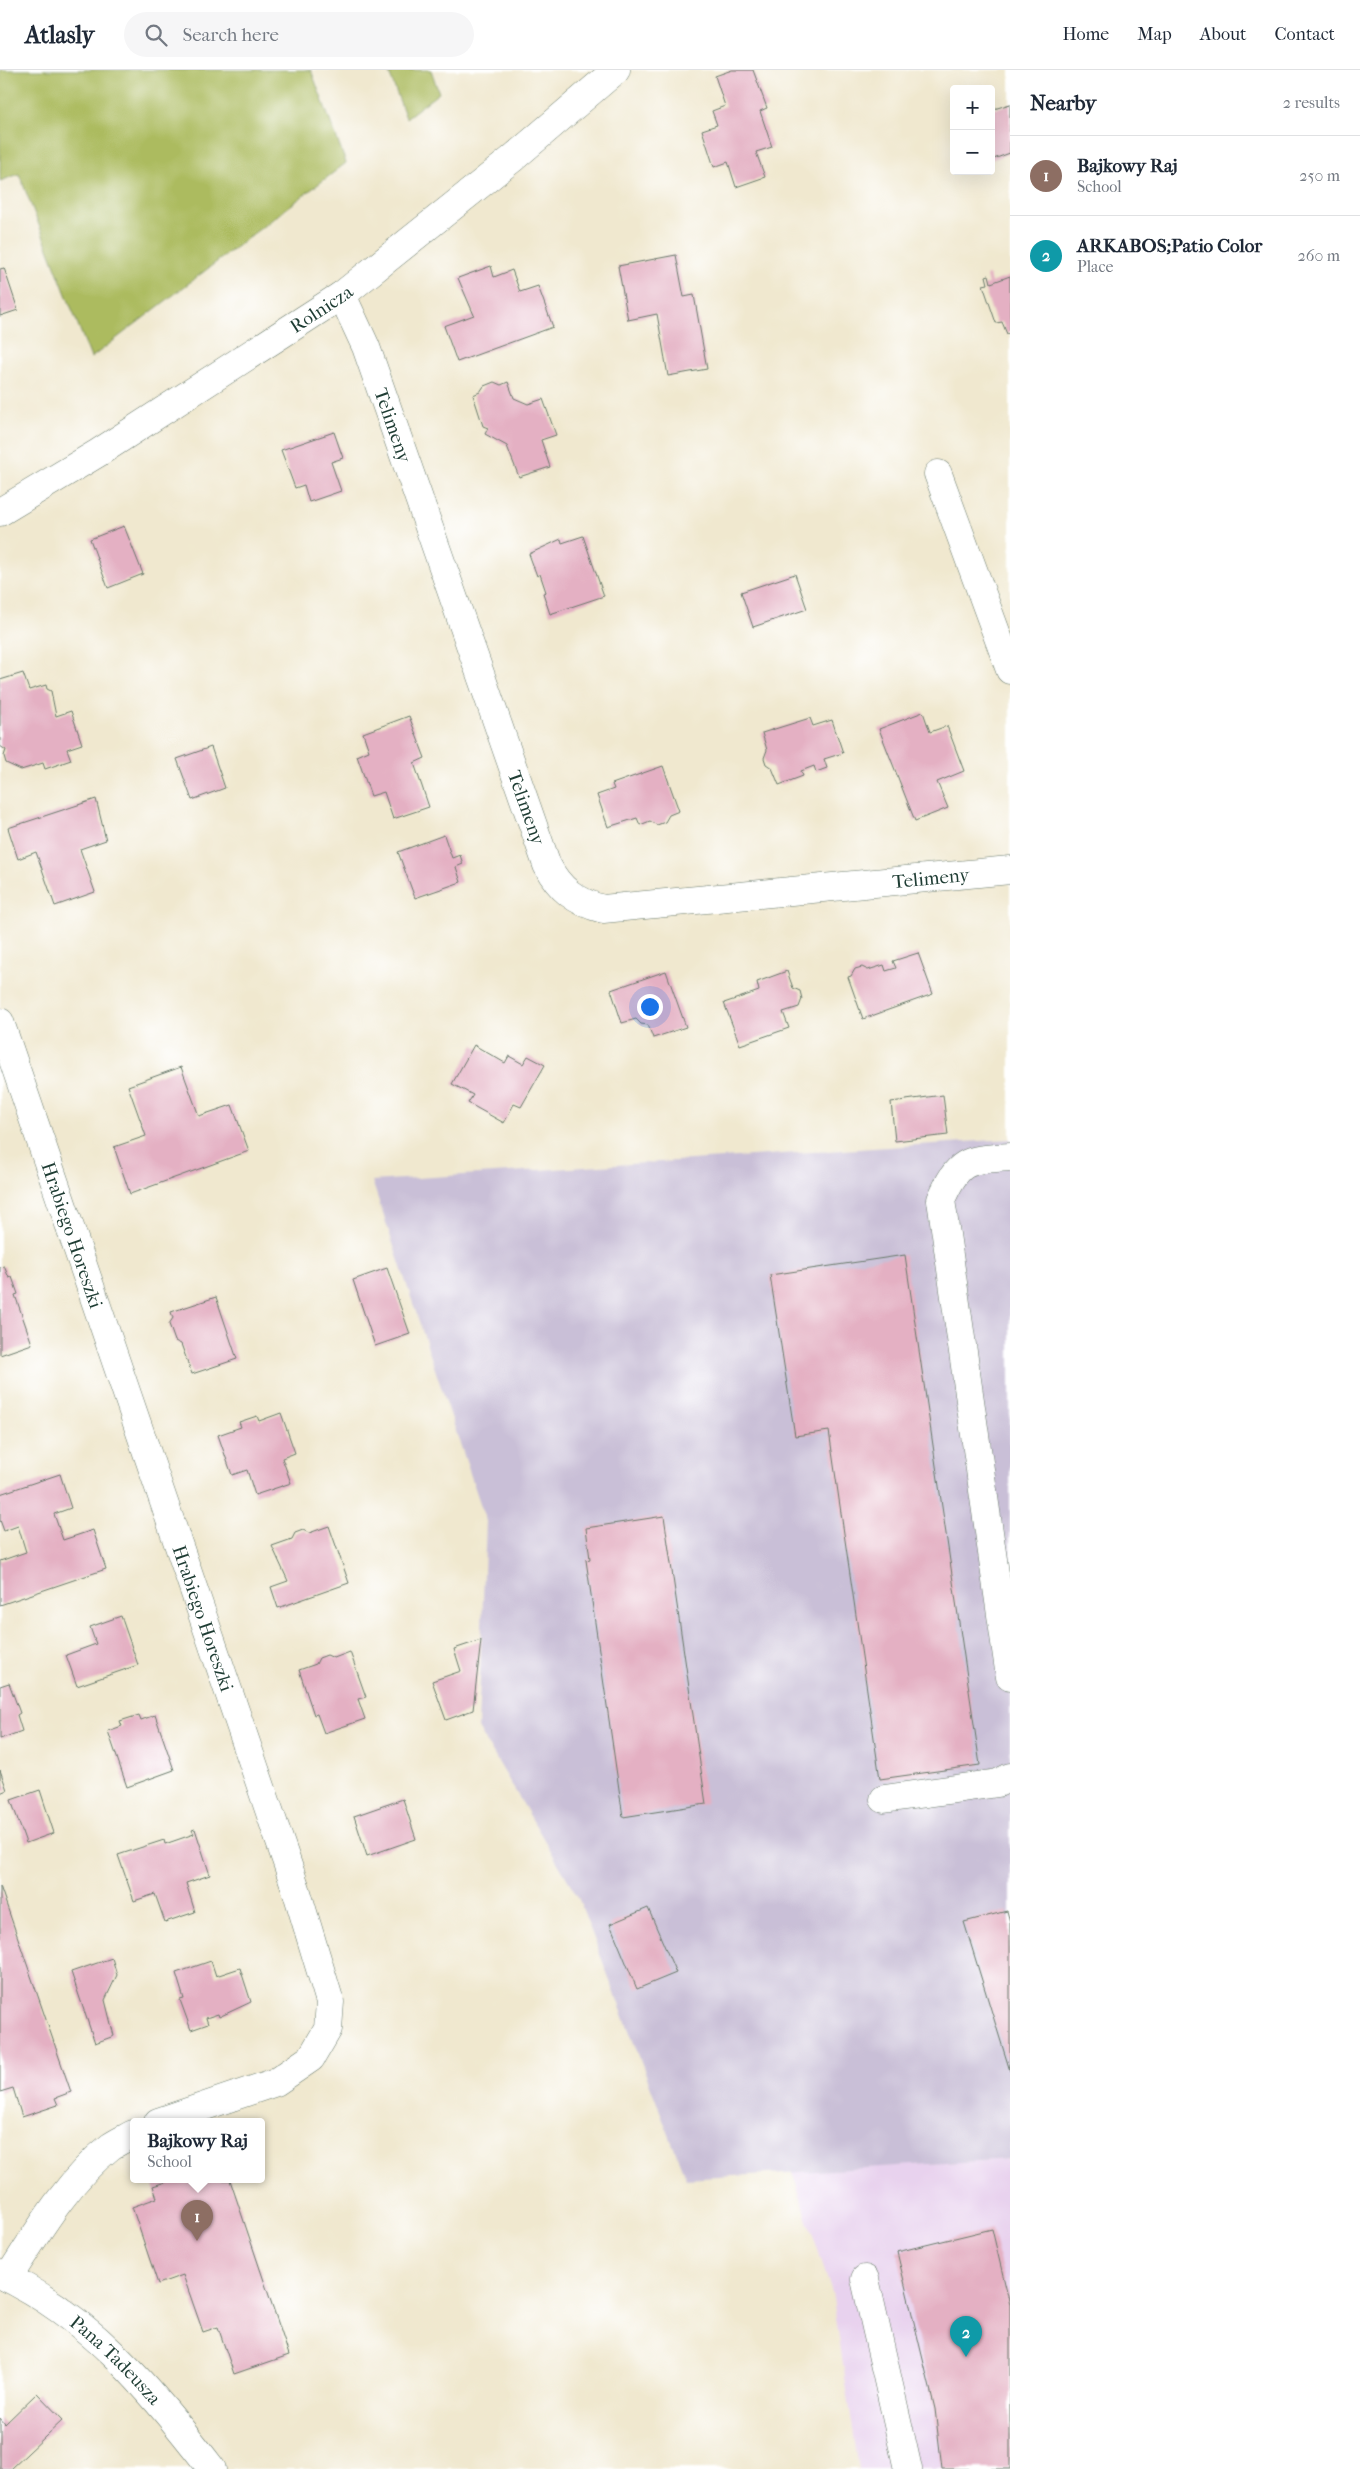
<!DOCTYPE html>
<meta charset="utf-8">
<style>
:root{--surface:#fff;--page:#f6f6f7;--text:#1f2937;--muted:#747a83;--line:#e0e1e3;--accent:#b45309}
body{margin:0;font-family:"IM FELL French Canon",serif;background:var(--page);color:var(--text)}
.controls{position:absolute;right:15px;top:15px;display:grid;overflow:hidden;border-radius:5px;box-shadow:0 5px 20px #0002}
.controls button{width:45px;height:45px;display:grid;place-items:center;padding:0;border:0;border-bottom:1px solid var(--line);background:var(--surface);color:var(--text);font:25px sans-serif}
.you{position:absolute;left:649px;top:936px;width:18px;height:18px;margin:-12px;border:4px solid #fff;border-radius:50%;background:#1a73e8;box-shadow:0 0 0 8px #1a73e833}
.badge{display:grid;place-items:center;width:32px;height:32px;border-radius:50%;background:var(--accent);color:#fff;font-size:16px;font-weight:700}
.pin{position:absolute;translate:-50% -41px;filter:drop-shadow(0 1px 2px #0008)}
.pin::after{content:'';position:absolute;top:26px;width:18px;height:15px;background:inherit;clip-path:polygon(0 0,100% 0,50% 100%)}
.popup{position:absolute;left:130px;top:2048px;width:135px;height:65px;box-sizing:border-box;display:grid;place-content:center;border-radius:5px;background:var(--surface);filter:drop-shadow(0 1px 4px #0005);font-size:16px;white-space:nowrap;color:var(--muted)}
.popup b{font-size:19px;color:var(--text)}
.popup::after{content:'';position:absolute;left:50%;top:100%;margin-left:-10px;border:10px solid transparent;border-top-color:var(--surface)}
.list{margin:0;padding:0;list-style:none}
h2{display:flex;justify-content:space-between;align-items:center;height:65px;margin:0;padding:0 20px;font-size:21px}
h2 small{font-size:16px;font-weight:400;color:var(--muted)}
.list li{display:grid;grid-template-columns:32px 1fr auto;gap:15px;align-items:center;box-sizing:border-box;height:80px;padding:0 20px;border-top:1px solid var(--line)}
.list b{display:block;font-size:19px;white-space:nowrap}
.list p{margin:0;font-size:16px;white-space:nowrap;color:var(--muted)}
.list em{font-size:16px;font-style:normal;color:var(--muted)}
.icon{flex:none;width:28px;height:28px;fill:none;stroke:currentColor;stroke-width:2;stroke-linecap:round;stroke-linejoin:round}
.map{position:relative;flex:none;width:1010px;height:2399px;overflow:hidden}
header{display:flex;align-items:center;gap:30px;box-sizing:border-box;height:70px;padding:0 25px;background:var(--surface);border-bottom:1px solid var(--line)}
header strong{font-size:24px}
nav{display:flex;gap:28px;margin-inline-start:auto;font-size:18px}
.search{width:350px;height:45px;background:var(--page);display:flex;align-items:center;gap:12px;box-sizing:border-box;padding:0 18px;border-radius:28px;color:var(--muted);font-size:19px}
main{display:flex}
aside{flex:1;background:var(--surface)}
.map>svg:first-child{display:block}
</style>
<header>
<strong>Atlasly</strong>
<div class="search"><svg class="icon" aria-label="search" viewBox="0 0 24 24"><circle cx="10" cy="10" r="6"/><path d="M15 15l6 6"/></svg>Search here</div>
<nav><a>Home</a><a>Map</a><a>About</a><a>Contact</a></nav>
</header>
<main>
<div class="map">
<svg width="1010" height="2399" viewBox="0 0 1010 2399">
<rect width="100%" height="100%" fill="#fff"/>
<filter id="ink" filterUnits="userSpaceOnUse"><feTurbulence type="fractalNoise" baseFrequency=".02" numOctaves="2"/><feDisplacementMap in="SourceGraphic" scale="10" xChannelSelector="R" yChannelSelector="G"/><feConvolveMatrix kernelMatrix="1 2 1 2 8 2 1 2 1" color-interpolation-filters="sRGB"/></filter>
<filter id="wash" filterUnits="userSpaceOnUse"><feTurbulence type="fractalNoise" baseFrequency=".0096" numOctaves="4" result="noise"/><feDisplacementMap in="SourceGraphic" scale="20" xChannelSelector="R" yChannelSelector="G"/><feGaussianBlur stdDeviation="1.12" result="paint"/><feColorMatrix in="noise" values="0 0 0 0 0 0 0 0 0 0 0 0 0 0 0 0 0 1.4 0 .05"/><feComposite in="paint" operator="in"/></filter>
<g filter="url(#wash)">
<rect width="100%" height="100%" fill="#f0e8cf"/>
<path fill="#e8d2ee" d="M1007,2089L1010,2104V2399H859L832,2222L792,2102Z"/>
<path fill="#c9bfd7" d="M1010,1069V2089L686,2109L578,1827L478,1658L486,1451L372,1111Z"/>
<path fill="#acbb5e" stroke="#667c49" d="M0,0H311L346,93L91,288L19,104L0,111Z
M388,0H431L439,23L406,48Z"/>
<g id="blocks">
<path fill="#e4b0c3" d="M732,0H753L767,38L760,41L772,77L756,82L765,107L736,117L728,92L714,97L702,60L717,55L712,41L725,36L715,6Z
M1010,34V83L991,90V40Z
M676,185L684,227L694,225L707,299L668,306L657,244L628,250L618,196Z
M491,196L494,207L512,200L520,222L538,216L553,257L457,292L444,256L474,245L458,208Z
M4,198L18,240L0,246V199Z
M989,205L991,213L1010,206V263L1007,264L1002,252L996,253L983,215L988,214L986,206Z
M494,312L501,315L508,312L514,328L528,334L543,329L556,365L541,370L550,397L519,407L507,376L485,364L488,358L483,356L473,325L480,322L484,316Z
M334,362L343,388L331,392L341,421L309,432L304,415L295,418L281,380Z
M124,456L143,504L108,518L90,469Z
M583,466L604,526L550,544L543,523L546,522L540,504L537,506L529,484L561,469L562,473Z
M795,504L807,539L753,557L741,522Z
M23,603L29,620L46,615L47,619L51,621L56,646L71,641L82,674L67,679L71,690L45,699L43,693L21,700L6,693L4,686L6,680L0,676V610Z
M923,642L930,662L947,656L964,701L937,712L948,738L915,751L879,659Z
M409,646L425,688L414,693L429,737L393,749L384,722L371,726L357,686L369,681L363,663Z
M810,648L813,656L832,650L843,683L824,689L827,698L816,702L814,696L801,701L803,706L779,715L772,698L766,694L764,688L767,680L762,663Z
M211,677L225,718L192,730L177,689Z
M663,696L679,741L669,745L665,752L657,755L650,751L640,755L637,748L608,757L597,725L614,719L612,714Z
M96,729L106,770L80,779L95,822L55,836L36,782L18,789L8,758Z
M444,765L452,788L460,785L463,794L456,797L461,812L415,828L398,782Z
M918,883L933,924L863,949L848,907L851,906L855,899L862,897L868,900L884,895L886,901L896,898L893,891Z
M666,901L686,957L653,968L648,955L641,954L636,949L622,953L611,920Z
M787,901L793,918L800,921L802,929L799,937L783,942L789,958L740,975L724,933L759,921L757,912Z
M474,975L505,993L509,986L523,994L528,986L545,995L521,1037L514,1034L504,1053L468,1033L473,1025L452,1014Z
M181,997L199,1046L232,1035L249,1081L130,1124L114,1077L146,1066L128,1016Z
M943,1025L948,1065L895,1071L891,1032Z
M905,1185L980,1695L880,1709L829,1361L795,1366L770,1205Z
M4,1196L9,1208L12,1207L18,1224L15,1225L32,1274L0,1285V1197Z
M387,1198L410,1264L375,1276L353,1210Z
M216,1227L237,1289L192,1304L181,1274L175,1271L169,1254L173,1248L171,1242Z
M281,1343L295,1383L282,1388L291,1413L255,1425L247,1400L232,1405L218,1365L241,1357L239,1352L257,1346L259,1351Z
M60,1404L71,1438L54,1444L63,1470L93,1460L106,1499L0,1535V1491L26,1482L18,1456L4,1461L0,1450V1424Z
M664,1446L706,1734L623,1747L586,1490L590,1489L586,1458Z
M329,1456L349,1513L278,1538L271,1517L288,1511L272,1476L292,1469L295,1463L303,1460L309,1463Z
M121,1546L138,1595L77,1616L66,1585L96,1574L90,1557Z
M481,1570L473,1640L446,1650L432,1611L461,1601L454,1579Z
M350,1582L366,1627L358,1629L365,1649L324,1663L317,1644L314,1645L299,1600L316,1594L319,1588L327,1585L334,1588Z
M9,1613L20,1643L17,1645L22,1661L0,1669V1616Z
M139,1645L141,1650L155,1645L174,1700L127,1717L108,1661L122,1656L120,1651Z
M0,1700L7,1720L0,1723Z
M40,1720L54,1763L26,1773L11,1730Z
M403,1729L416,1769L367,1786L354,1746Z
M195,1759L210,1805L186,1813L195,1842L165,1852L155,1824L134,1831L118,1785L164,1770L165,1774L194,1764L192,1760Z
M0,1816L71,2022L55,2028L58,2035L22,2047L13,2018L0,2022Z
M648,1838L676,1903L637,1919L610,1854Z
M1007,1841L1010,1852V2001L964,1852Z
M112,1888L117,1905L105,1930L114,1966L95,1973L71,1902Z
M211,1891L216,1906L240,1898L251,1932L219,1947L218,1944L206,1948L208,1954L191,1960L180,1930L184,1929L176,1903Z
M172,2110H230L289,2285L234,2304L218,2257L203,2262L183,2205L158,2214L132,2137L157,2128L153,2116Z
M992,2159L1010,2235V2399H942L935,2339L897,2182Z
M37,2323L63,2350L11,2399H0V2348L5,2354Z"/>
</g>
</g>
<g filter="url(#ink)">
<use href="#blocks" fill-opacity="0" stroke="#68796a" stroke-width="1"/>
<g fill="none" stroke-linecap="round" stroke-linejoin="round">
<defs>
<g id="minor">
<path id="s1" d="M342,225L366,277L547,795C559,819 576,832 603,839L1010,800"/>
<path d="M938,404L1010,600"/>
<path id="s2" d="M0,442L98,383L342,225L512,89L616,0"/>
<path id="s3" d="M0,952L296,1819L330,1932L328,1959L311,1988L276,2012L158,2052"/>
<path d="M1010,1087C968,1090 959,1088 941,1130L1010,1607"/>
<path d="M884,1729L998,1713L1010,1707"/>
<path id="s4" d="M0,2204C92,2248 151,2320 212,2399"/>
<path d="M8,2208C37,2163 67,2111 110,2077C117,2072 126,2068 133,2064"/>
<path d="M865,2209L908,2399"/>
</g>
</defs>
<use href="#minor" stroke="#68796a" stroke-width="29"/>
<use href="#minor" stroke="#fff" stroke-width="28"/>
</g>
</g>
<g text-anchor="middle" stroke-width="4" stroke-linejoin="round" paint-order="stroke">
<g font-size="19" fill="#1f3d34" stroke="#fff">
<text dy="7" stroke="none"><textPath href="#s2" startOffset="380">Rolnicza</textPath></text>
<text dy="7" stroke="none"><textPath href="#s1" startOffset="140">Telimeny</textPath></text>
<text dy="7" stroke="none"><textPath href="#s1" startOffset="545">Telimeny</textPath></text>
<text dy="7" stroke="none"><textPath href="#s1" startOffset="1009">Telimeny</textPath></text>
<text dy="7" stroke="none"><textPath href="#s3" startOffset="225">Hrabiego Horeszki</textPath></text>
<text dy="7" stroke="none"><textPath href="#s3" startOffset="630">Hrabiego Horeszki</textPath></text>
<text dy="7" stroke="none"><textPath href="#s4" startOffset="145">Pana Tadeusza</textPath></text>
</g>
</g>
</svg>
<div class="controls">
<button>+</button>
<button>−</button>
</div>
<div class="you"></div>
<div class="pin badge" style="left:197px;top:2171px;background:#8d6e63">1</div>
<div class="popup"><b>Bajkowy Raj</b>School</div>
<div class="pin badge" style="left:966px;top:2287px;background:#0f9aa8">2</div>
</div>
<aside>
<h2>Nearby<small>2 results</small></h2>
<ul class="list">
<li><span class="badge" style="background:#8d6e63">1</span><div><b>Bajkowy Raj</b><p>School</p></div><em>250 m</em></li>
<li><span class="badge" style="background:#0f9aa8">2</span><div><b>ARKABOS;Patio Color</b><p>Place</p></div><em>260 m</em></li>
</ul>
</aside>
</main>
